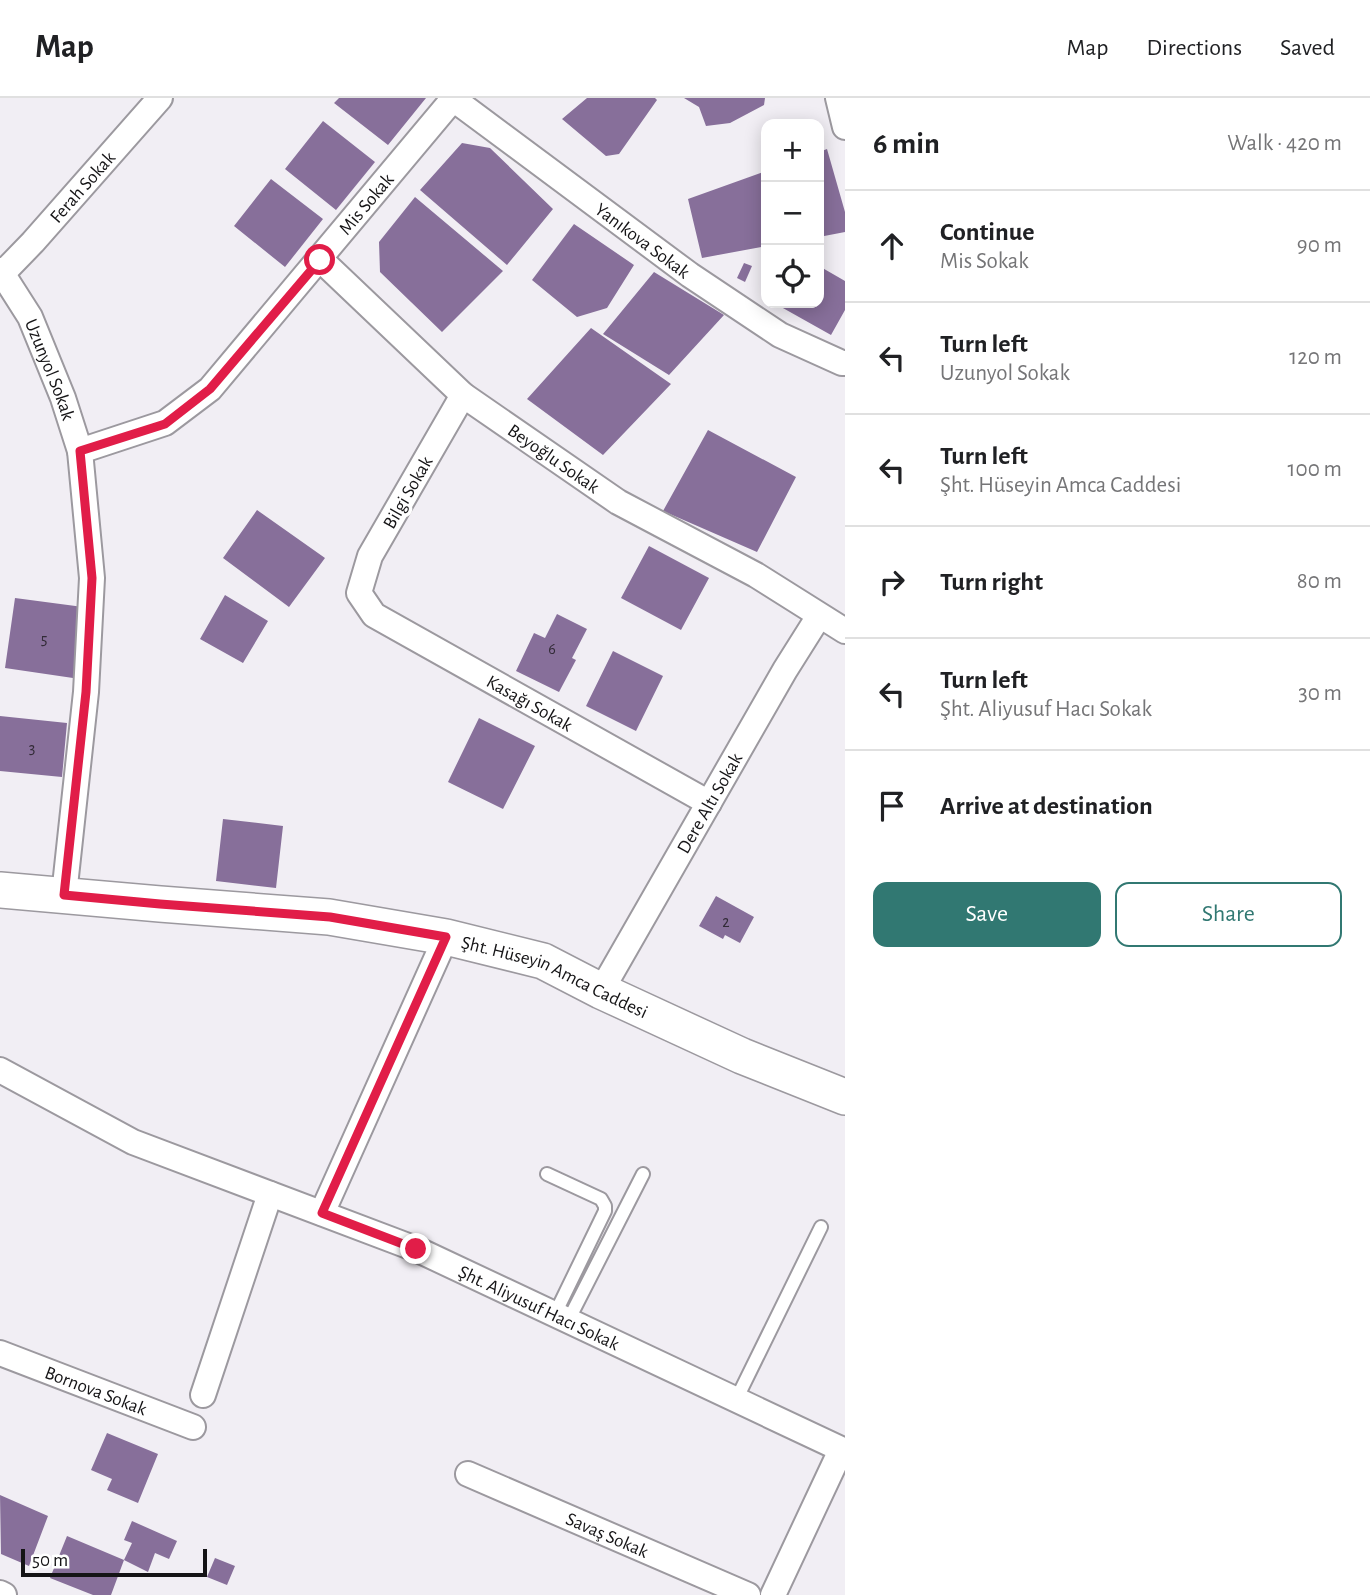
<!DOCTYPE html>
<meta charset="utf-8">
<style>
:root{--surface:#fff;--page:#f2f2f2;--text:#202124;--muted:#757577;--line:#e0e0e0;--accent:#317872}
body{margin:0;font-family:"Alegreya Sans",sans-serif;background:var(--page);color:var(--text)}
.controls{position:absolute;right:21px;top:21px;display:grid;overflow:hidden;border-radius:14px;box-shadow:0 4px 18px #0003}
.controls button{width:63px;height:63px;display:grid;place-items:center;padding:0;border:0;border-bottom:2px solid var(--line);background:var(--surface);color:var(--text);font:35px sans-serif}
.scale{position:absolute;left:21px;bottom:18px;width:186px;box-sizing:border-box;padding-left:7px;border:4px solid #151416;border-top:0;font-size:19px;line-height:24px;white-space:nowrap;color:#151416;-webkit-text-stroke:5px #fff;paint-order:stroke}
.stop{position:absolute;width:21px;height:21px;margin:-16px;border:5px solid #e11d48;border-radius:50%;background:#fff}
.stop.end{background:#e11d48;border-color:#fff;box-shadow:0 2px 7px #0008}
.list{margin:0;padding:0;list-style:none}
h2{display:flex;justify-content:space-between;align-items:center;height:91px;margin:0;padding:0 28px;font-size:30px}
h2 small{font-size:23px;font-weight:400;color:var(--muted)}
.list li{display:grid;grid-template-columns:46px 1fr auto;gap:21px;align-items:center;box-sizing:border-box;height:112px;padding:0 28px;border-top:2px solid var(--line)}
.list b{display:block;font-size:26px;white-space:nowrap}
.list p{margin:0;font-size:23px;white-space:nowrap;color:var(--muted)}
.list em{font-size:23px;font-style:normal;color:var(--muted)}
.actions{display:flex;gap:14px;padding:21px 28px}
.actions a{flex:1;padding:16px 0;border:2px solid var(--accent);border-radius:14px;text-align:center;font-size:24px;color:var(--accent)}
.actions .main{background:var(--accent);color:#fff}
.icon{flex:none;width:38px;height:38px;fill:none;stroke:currentColor;stroke-width:2;stroke-linecap:round;stroke-linejoin:round}
.map{position:relative;flex:none;width:845px;height:1497px;overflow:hidden}
header{display:flex;align-items:center;gap:42px;box-sizing:border-box;height:98px;padding:0 35px;background:var(--surface);border-bottom:2px solid var(--line)}
header strong{font-size:33px}
nav{display:flex;gap:38px;margin-inline-start:auto;font-size:24px}
main{display:flex}
aside{flex:1;background:var(--surface)}
.map>svg:first-child{display:block}
</style>
<header>
<strong>Map</strong>
<nav><a>Map</a><a>Directions</a><a>Saved</a></nav>
</header>
<main>
<div class="map">
<svg width="845" height="1497" viewBox="0 0 845 1497">
<rect width="100%" height="100%" fill="#f1eef4"/>
<path fill="#876f9a" d="M339,0H426L388,47L334,5Z
M587,0H655L657,2L619,56L606,58L562,21Z
M684,0H765L764,7L730,25L706,28L699,9Z
M323,23L375,64L336,112L285,71Z
M462,45L490,50L553,111L507,167L420,92Z
M827,51L845,114V134L819,139V54Z
M766,73V148L702,160L688,101Z
M271,81L323,121L285,169L234,128Z
M415,99L503,173L442,234L380,174L379,144Z
M574,126L634,167L607,210L577,219L532,182Z
M744,165L752,168L745,184L737,180Z
M819,168L845,183V212L831,237L774,205H819Z
M654,174L724,217L669,277L603,236Z
M591,230L671,286L603,357L527,301Z
M708,332L796,379L757,454L663,413Z
M257,412L325,460L289,509L223,460Z
M649,448L709,480L681,532L621,500Z
M225,497L268,523L243,565L200,541Z
M15,500L83,509L73,580L5,570Z
M557,516L587,531L572,560L576,562L559,594L516,573L534,535L545,540Z
M613,553L663,578L636,633L586,608Z
M0,618L67,625L62,679L0,673Z
M479,620L535,648L503,711L448,684Z
M223,721L283,728L276,790L216,783Z
M716,798L754,819L740,845L725,837L723,841L699,828Z
M107,1335L158,1356L138,1405L107,1392L112,1381L91,1372Z
M0,1397L48,1418L29,1468L1,1456Z
M132,1423L177,1443L169,1461L155,1455L148,1474L124,1462L111,1497H93L50,1480L67,1438L124,1462L132,1445L124,1442Z
M215,1460L235,1468L227,1487L207,1479Z"/>
<g fill="none" stroke-linecap="round" stroke-linejoin="round">
<defs>
<path id="lane" d="M547,1076L601,1101L605,1108V1113L555,1216
M568,1223L643,1076
M736,1302L821,1129"/>
<g id="street">
<path id="s1" d="M452,0L690,177L780,237L842,265H845"/>
<path d="M838,0L845,29"/>
<path id="s2" d="M320,161L463,297L618,404L756,477L845,533"/>
<path id="s3" d="M0,172L30,219L63,300L80,353L92,480L86,594L64,797"/>
<path id="s4" d="M3,175L33,144L160,0"/>
<path id="s5" d="M463,297L370,458L359,495L374,517L709,705"/>
<path id="s6" d="M80,353L165,325L210,291L453,1"/>
<path id="s7" d="M601,893L785,572L819,518"/>
<path id="s8" d="M0,972L133,1044L416,1151L845,1353"/>
<path d="M322,1115L446,839"/>
<path id="s9" d="M0,1255L193,1329"/>
<path d="M203,1297L270,1096"/>
<path id="s10" d="M468,1376L748,1497"/>
<path d="M0,1495L4,1497"/>
<path d="M773,1497L841,1352"/>
</g>
<g id="secondary">
<path id="s11" d="M0,792L160,806L329,819L446,839L543,863L601,893L742,958L845,999"/>
</g>
</defs>
<use href="#lane" stroke="#9c999f" stroke-width="16"/>
<use href="#street" stroke="#9c999f" stroke-width="28"/>
<use href="#secondary" stroke="#9c999f" stroke-width="38"/>
<use href="#lane" stroke="#fff" stroke-width="12"/>
<use href="#street" stroke="#fff" stroke-width="24"/>
<use href="#secondary" stroke="#fff" stroke-width="35"/>
</g>
<g fill="none" stroke-linecap="round" stroke-linejoin="round">
<path stroke="#e11d48" stroke-width="9" d="M320,162L210,291L165,326L80,353L92,480L86,594L64,797L160,806L330,819L446,839L322,1115L416,1151"/>
</g>
<g text-anchor="middle" stroke-width="7" stroke-linejoin="round" paint-order="stroke">
<g font-size="16" fill="#322b37">
<text x="44" y="546">5</text>
<text x="552" y="556">6</text>
<text x="32" y="655">3</text>
<text x="726" y="829">2</text>
</g>
<g font-size="19" fill="#151416" stroke="#fff">
<text dy="7" stroke="none"><textPath href="#s4" startOffset="117">Ferah Sokak</textPath></text>
<text dy="7" stroke="none"><textPath href="#s6" startOffset="388">Mis Sokak</textPath></text>
<text dy="7" stroke="none"><textPath href="#s1" startOffset="238">Yanıkova Sokak</textPath></text>
<text dy="7" stroke="none"><textPath href="#s3" startOffset="112">Uzunyol Sokak</textPath></text>
<text dy="7" stroke="none"><textPath href="#s2" startOffset="308">Beyoğlu Sokak</textPath></text>
<text transform="translate(407 394) rotate(-60)" y="7">Bilgi Sokak</text>
<text dy="7" stroke="none"><textPath href="#s5" startOffset="430">Kasağı Sokak</textPath></text>
<text dy="7" stroke="none"><textPath href="#s7" startOffset="217">Dere Altı Sokak</textPath></text>
<text dy="7" stroke="none"><textPath href="#s11" startOffset="565">Şht. Hüseyin Amca Caddesi</textPath></text>
<text dy="7" stroke="none"><textPath href="#s8" startOffset="590">Şht. Aliyusuf Hacı Sokak</textPath></text>
<text dy="7" stroke="none"><textPath href="#s9" startOffset="103">Bornova Sokak</textPath></text>
<text dy="7" stroke="none"><textPath href="#s10" startOffset="152">Savaş Sokak</textPath></text>
</g>
</g>
</svg>
<div class="controls">
<button>+</button>
<button>−</button>
<button><svg class="icon" aria-label="locate" viewBox="0 0 24 24"><circle cx="12" cy="12" r="6"/><path d="M12 2v4M12 18v4M2 12h4M18 12h4"/></svg></button>
</div>
<div class="scale">50 m</div>
<div class="stop" style="left:320px;top:162px"></div>
<div class="stop end" style="left:416px;top:1151px"></div>
</div>
<aside>
<h2>6 min<small>Walk · 420 m</small></h2>
<ul class="list">
<li><svg class="icon" aria-label="ahead" viewBox="0 0 24 24"><path d="M12 20V5M6 11l6-6 6 6"/></svg><div><b>Continue</b><p>Mis Sokak</p></div><em>90 m</em></li>
<li><svg class="icon" aria-label="left" viewBox="0 0 24 24"><path d="M17 20v-9H6M10 6l-5 5 5 5"/></svg><div><b>Turn left</b><p>Uzunyol Sokak</p></div><em>120 m</em></li>
<li><svg class="icon" aria-label="left" viewBox="0 0 24 24"><path d="M17 20v-9H6M10 6l-5 5 5 5"/></svg><div><b>Turn left</b><p>Şht. Hüseyin Amca Caddesi</p></div><em>100 m</em></li>
<li><svg class="icon" aria-label="right" viewBox="0 0 24 24"><path d="M7 20v-9h11M14 6l5 5-5 5"/></svg><div><b>Turn right</b></div><em>80 m</em></li>
<li><svg class="icon" aria-label="left" viewBox="0 0 24 24"><path d="M17 20v-9H6M10 6l-5 5 5 5"/></svg><div><b>Turn left</b><p>Şht. Aliyusuf Hacı Sokak</p></div><em>30 m</em></li>
<li><svg class="icon" aria-label="arrive" viewBox="0 0 24 24"><path d="M6 21V4h12l-3 4 3 4H6"/></svg><div><b>Arrive at destination</b></div></li>
</ul>
<div class="actions"><a class="main">Save</a><a>Share</a></div>
</aside>
</main>
